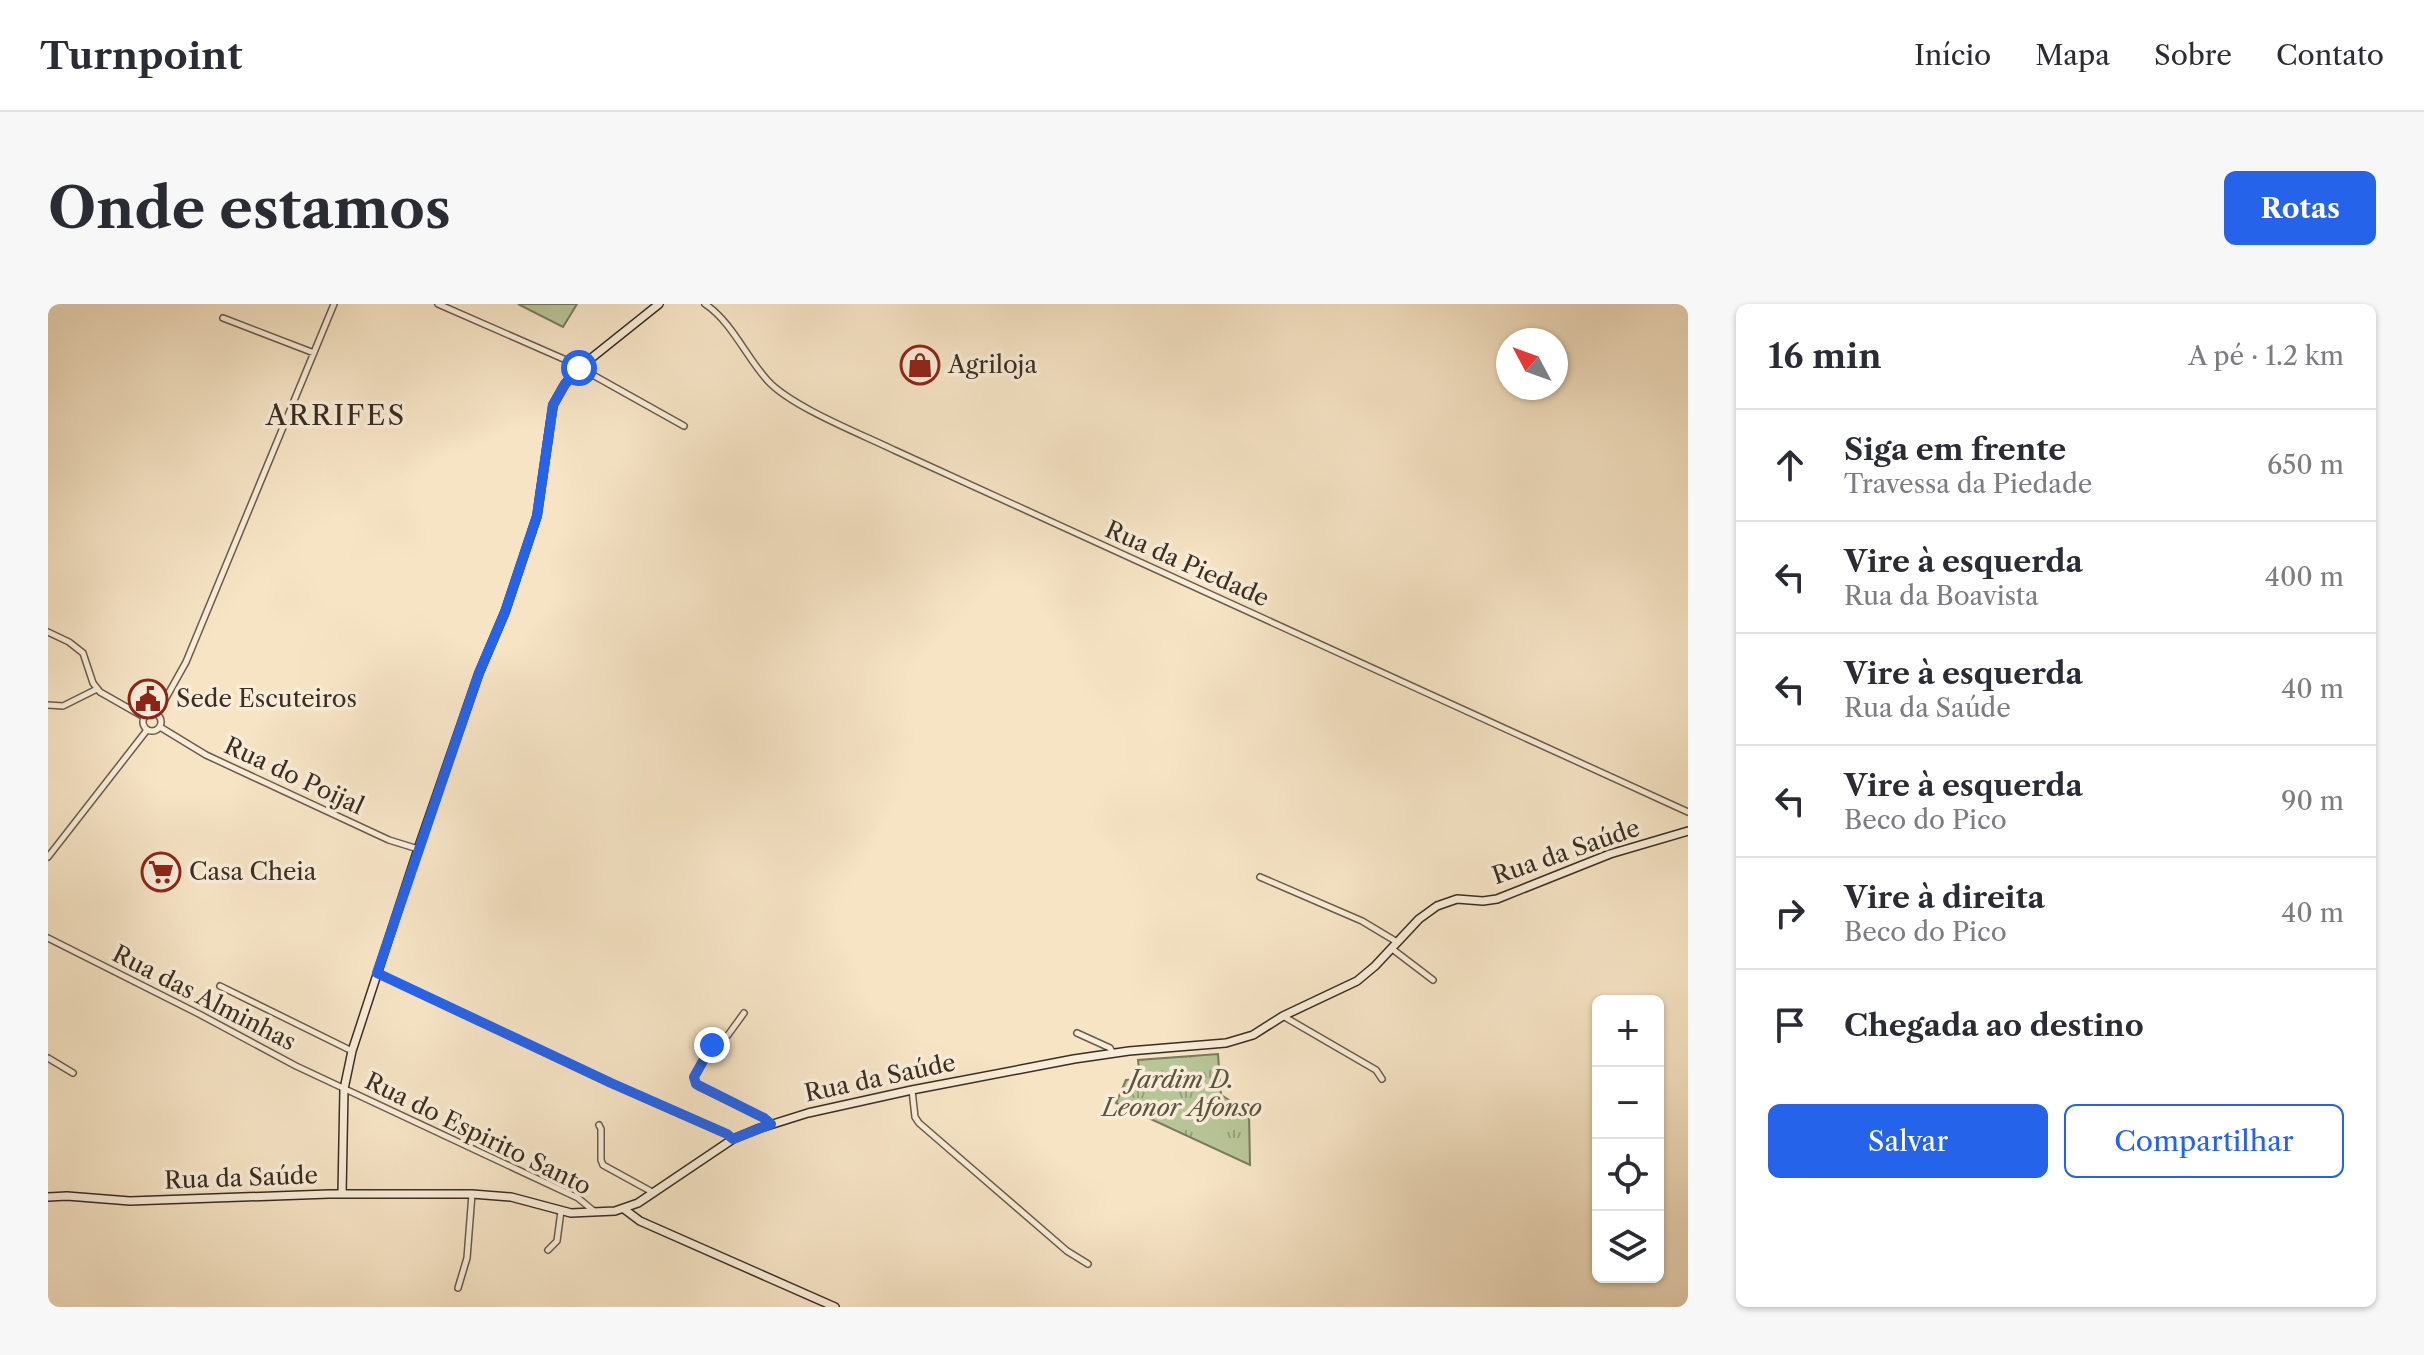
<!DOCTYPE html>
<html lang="pt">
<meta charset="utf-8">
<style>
:root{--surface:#fff;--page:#f7f7f7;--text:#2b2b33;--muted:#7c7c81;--line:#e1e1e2;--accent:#2563eb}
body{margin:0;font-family:"Libre Caslon Text",serif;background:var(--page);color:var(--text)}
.controls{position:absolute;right:24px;bottom:24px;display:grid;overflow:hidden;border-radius:12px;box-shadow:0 2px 6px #0004}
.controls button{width:72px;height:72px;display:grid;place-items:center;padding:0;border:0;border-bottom:2px solid var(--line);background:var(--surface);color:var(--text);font:40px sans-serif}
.compass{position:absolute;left:1448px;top:24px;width:72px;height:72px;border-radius:50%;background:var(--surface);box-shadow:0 2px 6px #0004;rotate:311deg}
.stop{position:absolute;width:24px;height:24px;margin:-18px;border:6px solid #2563eb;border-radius:50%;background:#fff}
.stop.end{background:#2563eb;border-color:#fff;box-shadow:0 2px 8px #0008}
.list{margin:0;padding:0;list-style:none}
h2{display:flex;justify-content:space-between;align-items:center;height:104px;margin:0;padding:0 32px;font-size:34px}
h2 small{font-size:26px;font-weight:400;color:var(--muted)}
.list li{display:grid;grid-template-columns:52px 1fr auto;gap:24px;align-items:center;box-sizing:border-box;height:112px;padding:0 32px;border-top:2px solid var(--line)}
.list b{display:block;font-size:30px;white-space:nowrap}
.list p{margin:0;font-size:26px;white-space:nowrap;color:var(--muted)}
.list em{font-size:26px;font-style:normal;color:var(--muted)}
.actions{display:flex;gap:16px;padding:24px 32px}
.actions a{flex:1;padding:18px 0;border:2px solid var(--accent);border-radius:12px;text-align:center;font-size:28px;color:var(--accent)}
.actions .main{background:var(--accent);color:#fff}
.icon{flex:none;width:44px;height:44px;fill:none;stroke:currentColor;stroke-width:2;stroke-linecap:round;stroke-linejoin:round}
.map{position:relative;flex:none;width:1640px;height:1003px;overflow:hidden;border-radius:12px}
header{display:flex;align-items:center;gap:48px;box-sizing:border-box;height:112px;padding:0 40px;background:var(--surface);border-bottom:2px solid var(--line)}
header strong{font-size:38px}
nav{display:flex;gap:44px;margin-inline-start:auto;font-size:28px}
.intro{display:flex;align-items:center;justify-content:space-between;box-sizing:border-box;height:192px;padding:0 48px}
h1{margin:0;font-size:56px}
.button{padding:20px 36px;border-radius:12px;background:var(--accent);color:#fff;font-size:28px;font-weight:700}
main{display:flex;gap:48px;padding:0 48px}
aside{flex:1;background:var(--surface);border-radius:12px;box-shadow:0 2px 6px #0004}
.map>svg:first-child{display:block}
</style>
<header>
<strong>Turnpoint</strong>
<nav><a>Início</a><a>Mapa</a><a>Sobre</a><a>Contato</a></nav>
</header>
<div class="intro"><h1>Onde estamos</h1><a class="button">Rotas</a></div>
<main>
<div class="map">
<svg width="1640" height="1003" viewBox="0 0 1640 1003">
<defs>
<pattern id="park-tufts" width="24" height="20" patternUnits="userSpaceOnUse" patternTransform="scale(2)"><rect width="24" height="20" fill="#b8c598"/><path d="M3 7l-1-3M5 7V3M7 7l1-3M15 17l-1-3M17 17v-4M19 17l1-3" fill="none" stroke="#97a07c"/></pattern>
</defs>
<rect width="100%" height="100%" fill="#f6e4c5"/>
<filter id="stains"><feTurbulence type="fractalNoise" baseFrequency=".0025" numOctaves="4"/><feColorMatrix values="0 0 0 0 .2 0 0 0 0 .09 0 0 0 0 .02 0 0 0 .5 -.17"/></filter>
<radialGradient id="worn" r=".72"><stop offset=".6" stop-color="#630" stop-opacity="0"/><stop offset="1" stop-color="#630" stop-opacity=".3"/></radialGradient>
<path fill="#b8c598" stroke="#797a5d" stroke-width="2" d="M470,0H529L515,23Z"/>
<path fill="url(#park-tufts)" stroke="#797a5d" stroke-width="2" d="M1170,750L1173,791L1201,808L1202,861L1068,799L1078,776L1092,775L1090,756Z"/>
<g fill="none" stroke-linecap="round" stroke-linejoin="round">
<defs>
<path id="street" d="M390,0L518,56L636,122
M657,0C684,18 698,53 720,77C744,103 813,130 846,146L1640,508
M175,14L266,49
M0,328L21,338L35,349L45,379L52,388L96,413
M0,401L15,402L49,385
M95 418a9 9 0 1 1 18 0a9 9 0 1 1-18 0Z
M109,410L138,358L286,0
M112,423L158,451L341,536L370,545
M0,553L99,426
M1212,573L1314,617L1349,638
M0,634L151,710L248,762L530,894L547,908
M1343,644L1385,676
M330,669L563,779L679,830L685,835
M172,682L304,747
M696,709L680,731L664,741L646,773L648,780L651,783L716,814L723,820
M1235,712L1328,766L1334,775
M1029,729L1062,744L1065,749
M0,754L25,769
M864,786L867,813L871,819L1019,947L1040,960
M551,821L553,825V856L555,861L606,889
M500,946L509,937L513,907
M410,984L419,954L424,890"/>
<path id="secondary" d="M294,890L296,785L304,747L370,545L431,369L457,308L489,212L505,101L517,80L531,64L611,0
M0,893L19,892L82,897L281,890H424L463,893L523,909L567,907L590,899L685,835L709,825L760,809L864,786L1026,755L1081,747L1178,739L1205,731L1235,712L1309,677L1327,662L1371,615L1389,602L1409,595L1435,597L1449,595L1562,550L1640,527
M576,905L592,917L787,1003"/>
</defs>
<use href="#street" stroke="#695c4b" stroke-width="8"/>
<use href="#secondary" stroke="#3a2e22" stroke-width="10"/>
<use href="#street" stroke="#f9edd9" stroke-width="5"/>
<use href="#secondary" stroke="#f9edd9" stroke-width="7"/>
</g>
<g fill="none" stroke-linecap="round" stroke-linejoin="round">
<path stroke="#2563eb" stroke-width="10" d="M531,64L517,80L505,101L489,212L457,308L431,369L329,669L563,779L679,830L685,835L723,820L716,814L648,780L646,773L664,741"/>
</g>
<defs>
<symbol id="shop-ring" viewBox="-11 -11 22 22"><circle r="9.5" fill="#f9edd9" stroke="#8f2418" stroke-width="1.5"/><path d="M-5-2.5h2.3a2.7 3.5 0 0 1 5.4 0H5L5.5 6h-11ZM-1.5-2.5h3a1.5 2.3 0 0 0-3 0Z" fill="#8f2418"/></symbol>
<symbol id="civic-ring" viewBox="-11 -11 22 22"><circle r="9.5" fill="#f9edd9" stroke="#8f2418" stroke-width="1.5"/><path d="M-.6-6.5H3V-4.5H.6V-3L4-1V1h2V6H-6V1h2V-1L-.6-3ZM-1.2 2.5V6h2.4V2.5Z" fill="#8f2418"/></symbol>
<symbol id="supermarket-ring" viewBox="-11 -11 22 22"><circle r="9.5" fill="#f9edd9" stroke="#8f2418" stroke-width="1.5"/><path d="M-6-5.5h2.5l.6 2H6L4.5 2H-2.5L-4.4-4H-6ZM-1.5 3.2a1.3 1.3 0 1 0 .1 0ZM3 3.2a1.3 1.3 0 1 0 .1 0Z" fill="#8f2418"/></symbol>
</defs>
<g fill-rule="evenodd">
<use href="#shop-ring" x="850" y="39" width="44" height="44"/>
<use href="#civic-ring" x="78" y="373" width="44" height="44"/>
<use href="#supermarket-ring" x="91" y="546" width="44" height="44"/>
</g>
<g text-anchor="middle" stroke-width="7" stroke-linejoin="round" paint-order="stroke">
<g font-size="24" fill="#3a2e22" stroke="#f9edd9" text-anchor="start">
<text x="900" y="69">Agriloja</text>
<text x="128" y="403">Sede Escuteiros</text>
<text x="141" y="576">Casa Cheia</text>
</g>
<g font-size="24" fill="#3a2e22" stroke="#f9edd9">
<text transform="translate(1139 260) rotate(24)" y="8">Rua da Piedade</text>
<text transform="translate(246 472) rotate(25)" y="8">Rua do Poijal</text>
<text transform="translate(1518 548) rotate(-19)" y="8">Rua da Saúde</text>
<text transform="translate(156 694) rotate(27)" y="8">Rua das Alminhas</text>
<text transform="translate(832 774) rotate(-12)" y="8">Rua da Saúde</text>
<text transform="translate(430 830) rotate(26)" y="8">Rua do Espirito Santo</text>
<text transform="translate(193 874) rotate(-2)" y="8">Rua da Saúde</text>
</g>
<g font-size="24" font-style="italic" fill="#5a5440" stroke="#f9edd9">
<text x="1134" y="784">Jardim D.<tspan x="1134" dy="28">Leonor Afonso</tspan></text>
</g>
<g font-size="28" letter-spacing="2" fill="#3a2e22" stroke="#f9edd9">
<text x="288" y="121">ARRIFES</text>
</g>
</g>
<rect width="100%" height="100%" filter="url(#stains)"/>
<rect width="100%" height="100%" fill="url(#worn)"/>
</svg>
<div class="controls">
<button>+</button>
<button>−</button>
<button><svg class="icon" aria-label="locate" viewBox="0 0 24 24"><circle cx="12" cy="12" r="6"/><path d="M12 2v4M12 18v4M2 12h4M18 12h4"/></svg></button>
<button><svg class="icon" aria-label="layers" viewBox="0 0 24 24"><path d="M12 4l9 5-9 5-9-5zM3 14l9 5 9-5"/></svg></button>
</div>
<svg class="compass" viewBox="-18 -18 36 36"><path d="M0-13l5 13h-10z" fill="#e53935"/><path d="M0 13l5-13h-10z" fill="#7c7c81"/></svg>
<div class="stop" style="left:531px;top:64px"></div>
<div class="stop end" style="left:664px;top:741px"></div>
</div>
<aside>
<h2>16 min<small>A pé · 1.2 km</small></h2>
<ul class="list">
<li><svg class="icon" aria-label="ahead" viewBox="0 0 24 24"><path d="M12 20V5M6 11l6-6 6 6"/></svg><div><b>Siga em frente</b><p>Travessa da Piedade</p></div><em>650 m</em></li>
<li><svg class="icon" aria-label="left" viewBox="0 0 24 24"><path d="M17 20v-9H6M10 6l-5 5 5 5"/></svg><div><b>Vire à esquerda</b><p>Rua da Boavista</p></div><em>400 m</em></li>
<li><svg class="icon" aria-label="left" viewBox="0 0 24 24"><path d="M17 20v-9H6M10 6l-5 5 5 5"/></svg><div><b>Vire à esquerda</b><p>Rua da Saúde</p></div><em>40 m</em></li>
<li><svg class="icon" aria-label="left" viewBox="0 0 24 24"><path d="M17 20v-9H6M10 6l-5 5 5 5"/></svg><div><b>Vire à esquerda</b><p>Beco do Pico</p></div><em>90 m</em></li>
<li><svg class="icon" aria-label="right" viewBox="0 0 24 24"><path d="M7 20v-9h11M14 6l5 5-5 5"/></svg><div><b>Vire à direita</b><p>Beco do Pico</p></div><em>40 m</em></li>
<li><svg class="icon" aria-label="arrive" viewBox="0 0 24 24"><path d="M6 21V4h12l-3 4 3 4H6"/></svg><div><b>Chegada ao destino</b></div></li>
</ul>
<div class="actions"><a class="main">Salvar</a><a>Compartilhar</a></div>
</aside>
</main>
